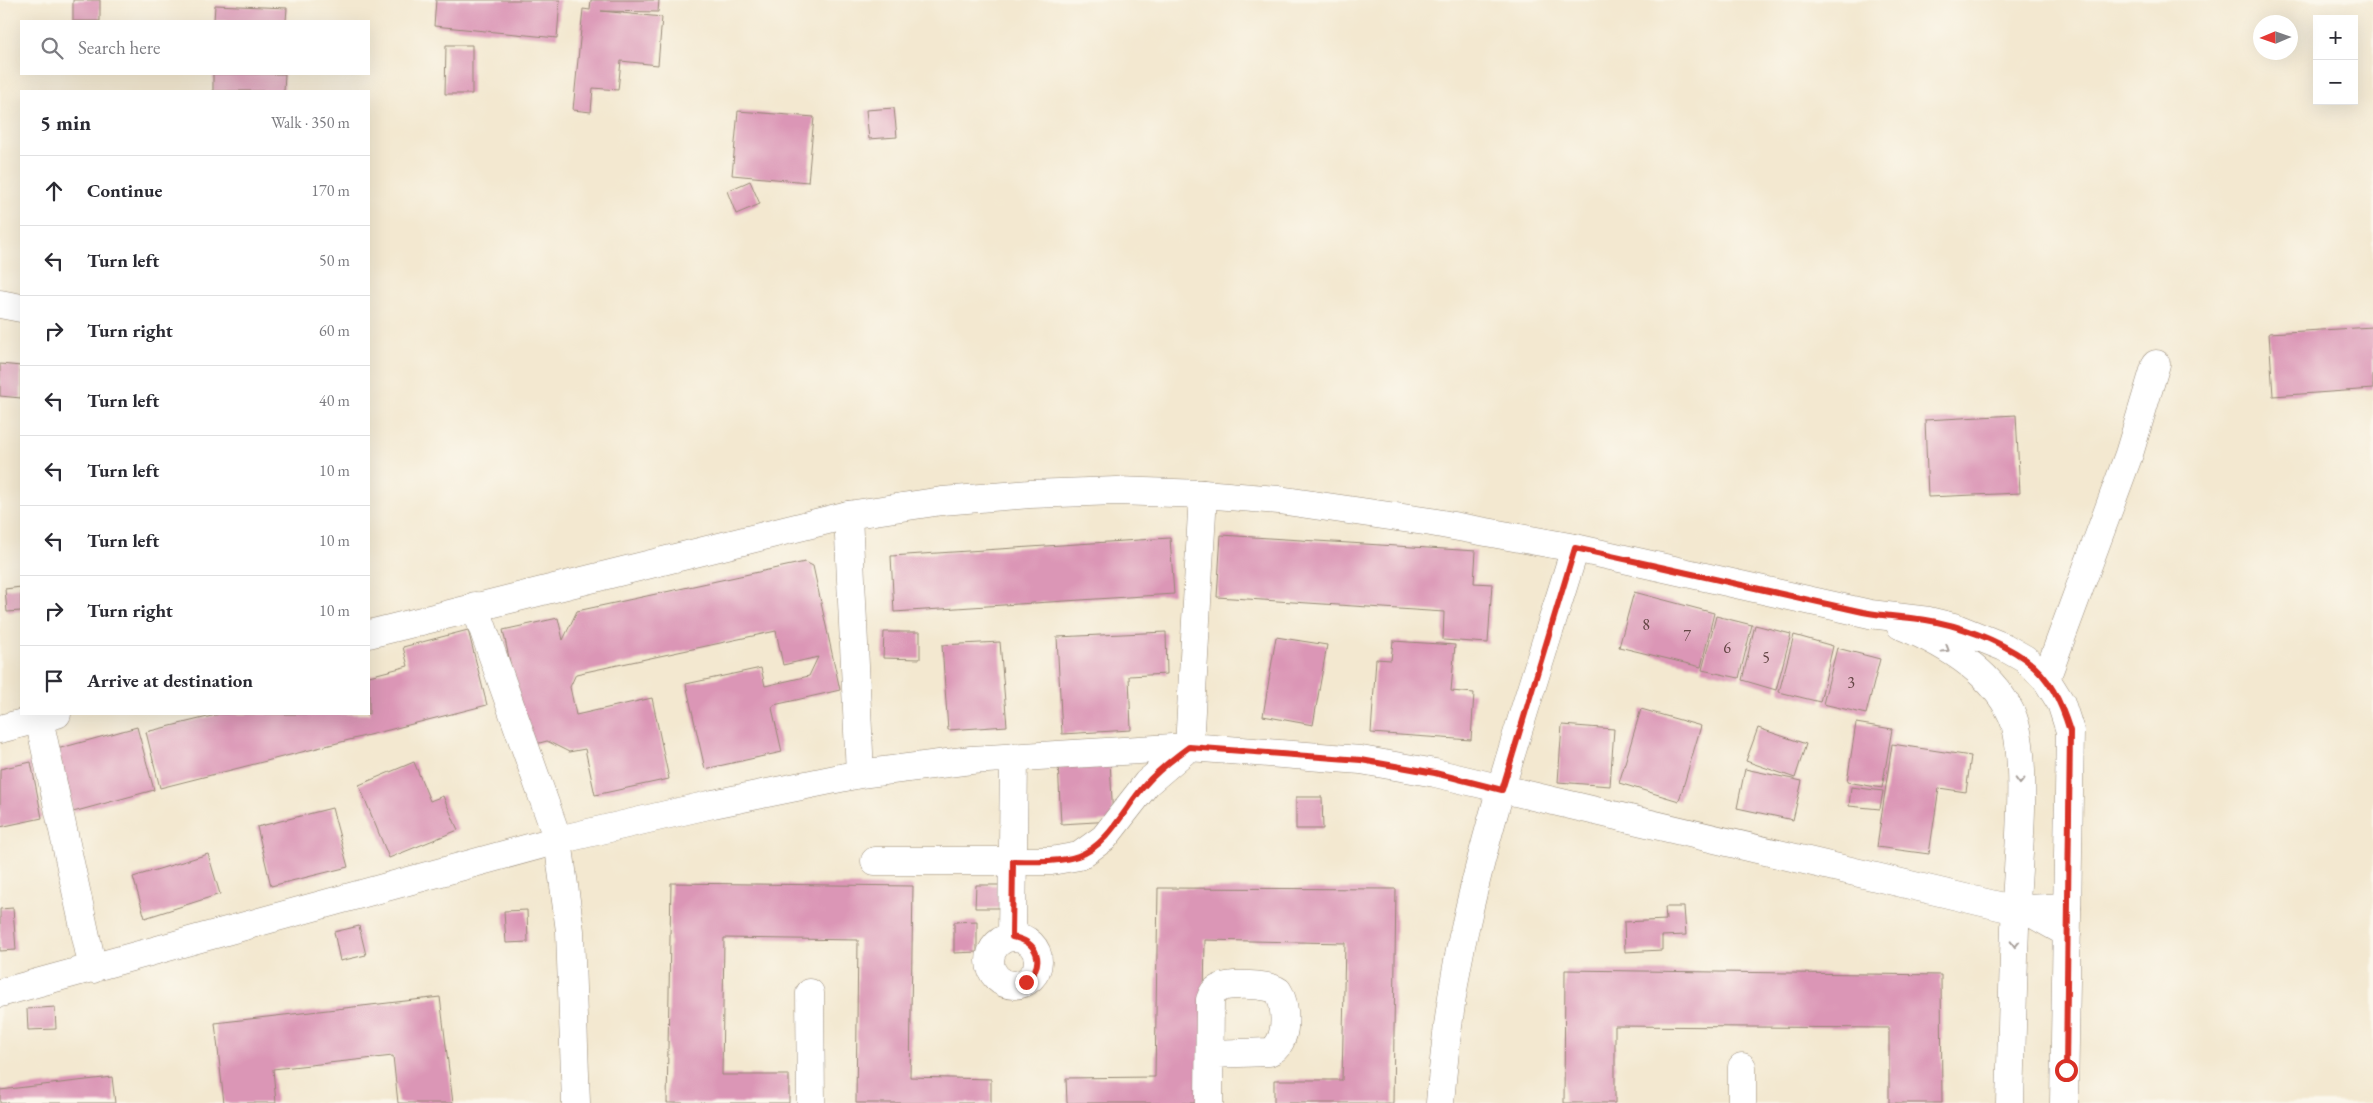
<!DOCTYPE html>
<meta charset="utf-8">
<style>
:root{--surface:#fff;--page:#f7f7f7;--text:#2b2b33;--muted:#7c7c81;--line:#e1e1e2}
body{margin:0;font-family:"EB Garamond",serif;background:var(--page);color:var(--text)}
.controls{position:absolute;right:15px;top:15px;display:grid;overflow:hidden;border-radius:0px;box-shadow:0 5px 20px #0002}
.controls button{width:45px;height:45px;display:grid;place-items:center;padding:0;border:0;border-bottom:1px solid var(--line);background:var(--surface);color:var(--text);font:25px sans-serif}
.compass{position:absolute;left:2253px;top:15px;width:45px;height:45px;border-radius:50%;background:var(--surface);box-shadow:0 5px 20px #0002;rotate:268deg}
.stop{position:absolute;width:15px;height:15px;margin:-11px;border:4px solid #d93025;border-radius:50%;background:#fff}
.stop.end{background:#d93025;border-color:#fff;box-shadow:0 1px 5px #0008}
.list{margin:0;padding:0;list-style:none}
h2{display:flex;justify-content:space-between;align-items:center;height:65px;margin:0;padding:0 20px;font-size:21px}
h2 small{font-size:16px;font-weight:400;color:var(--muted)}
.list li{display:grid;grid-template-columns:32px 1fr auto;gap:15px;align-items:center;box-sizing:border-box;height:70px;padding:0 20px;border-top:1px solid var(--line)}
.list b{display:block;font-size:19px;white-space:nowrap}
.list em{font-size:16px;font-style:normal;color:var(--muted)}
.icon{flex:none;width:28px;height:28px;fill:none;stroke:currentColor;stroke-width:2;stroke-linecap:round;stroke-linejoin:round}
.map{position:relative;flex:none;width:2373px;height:1103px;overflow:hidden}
.search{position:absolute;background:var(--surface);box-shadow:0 5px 20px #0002;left:20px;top:20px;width:350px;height:55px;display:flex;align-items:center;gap:12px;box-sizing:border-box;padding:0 18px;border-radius:0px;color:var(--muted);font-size:19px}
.panel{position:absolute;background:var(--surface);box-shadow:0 5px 20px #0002;left:20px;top:90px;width:350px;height:625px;border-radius:0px}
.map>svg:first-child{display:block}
</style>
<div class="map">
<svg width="2373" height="1103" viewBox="0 0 2373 1103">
<rect width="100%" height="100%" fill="#fbf7ec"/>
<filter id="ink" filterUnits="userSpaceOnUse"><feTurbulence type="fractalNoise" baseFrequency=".02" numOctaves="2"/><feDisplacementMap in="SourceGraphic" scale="10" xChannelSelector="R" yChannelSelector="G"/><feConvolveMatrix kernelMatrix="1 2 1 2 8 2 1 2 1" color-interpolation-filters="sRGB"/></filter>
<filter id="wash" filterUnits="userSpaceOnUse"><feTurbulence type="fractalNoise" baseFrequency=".0096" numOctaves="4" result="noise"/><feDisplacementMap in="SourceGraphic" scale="20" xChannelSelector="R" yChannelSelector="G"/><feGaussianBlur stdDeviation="1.12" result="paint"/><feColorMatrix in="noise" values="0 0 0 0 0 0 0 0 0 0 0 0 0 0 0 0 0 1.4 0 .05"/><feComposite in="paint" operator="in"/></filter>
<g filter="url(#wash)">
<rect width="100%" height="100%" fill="#f3e8d0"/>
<g id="blocks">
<path fill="#db96b6" d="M73,0H100V21H73Z
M436,0H560L557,38L434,26Z
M591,0H659L658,12L601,11L662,17L658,65L621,61L618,90L593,88L591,112L573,110L583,9L590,10Z
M215,5L287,8L286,21H214Z
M446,45H472V94H445Z
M213,74H285L284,91H213Z
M894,108L897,137L869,139L866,110Z
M738,111L814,117L808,182L732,175Z
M750,181L760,204L736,214L727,191Z
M2373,327V389L2273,396L2269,333Z
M0,364L21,366V398L0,396Z
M2016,415L2020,493L1928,497L1925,420Z
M1221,535L1476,551L1474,583L1492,584L1488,643L1443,640L1444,612L1217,597Z
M1170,538L1174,594L894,612L891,556Z
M805,562L813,566L840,690L774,705L772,708L782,752L705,769L686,684L761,668L765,686L809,676L818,657L783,665L776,631L576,674L570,687L576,715L652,698L669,779L595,795L585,749L569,752L547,741L532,745L522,718L503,630L558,618L563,640L577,611Z
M21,587V611L7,612L5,589Z
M1634,592L1714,613L1701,667L1619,647Z
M1716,616L1752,625L1739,678L1702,670Z
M1755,625L1791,634L1776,690L1742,680Z
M468,630L487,705L160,788L146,732L220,714H369V676L408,666L403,647Z
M884,632H920V659L883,658Z
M1166,632L1167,674L1129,676L1131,730L1062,734L1057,637Z
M1794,635L1833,646L1820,702L1779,692Z
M1276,637L1327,645L1313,725L1263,716Z
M1393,641L1455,645L1451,691L1474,693L1471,740L1371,733L1376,659L1391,660Z
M1000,642L1007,726L948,730L942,645Z
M1837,648L1880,659L1866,714L1823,704Z
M1641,709L1701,726L1679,801L1619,783Z
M1856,723L1892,729L1882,788L1847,782Z
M1562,725L1614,729L1610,786L1558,782Z
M137,727L154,790L73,812L57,749Z
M1758,728L1806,744L1795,778L1746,761Z
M1892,744L1971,756L1966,792L1939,788L1929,854L1877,847Z
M1110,760L1113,821L1061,824L1058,763Z
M31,762L42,818L0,827V769Z
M414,762L430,801L443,796L458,830L389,858L359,785Z
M1745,769L1802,781L1793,820L1737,808Z
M1851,787L1883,791L1880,809L1849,806Z
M1296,797H1322L1323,829H1296Z
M332,808L348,867L271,886L257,827Z
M208,854L220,894L145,918L133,877Z
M671,883L913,886L910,1077L991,1079V1103H856L858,940L724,938L722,1075H789V1103H667Z
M976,885H1007V908H975Z
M1158,888L1396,889L1393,1103H1274V1080H1342L1345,943L1205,940L1202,1103H1067L1066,1078L1155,1077Z
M1665,907H1684L1686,935L1662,936V950L1625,952L1624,922L1666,920Z
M13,908L16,950L0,951V909Z
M527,910L528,942L506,943L504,911Z
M977,921V952L954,953V922Z
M359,926L366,955L340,961L334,932Z
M1565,970L1941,975L1942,1103H1889V1028L1615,1026V1103H1564Z
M440,997L453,1103H398L393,1056L273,1069L276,1103H224L215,1023Z
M55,1007L56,1029L28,1030L27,1009Z
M112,1077L115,1103H0V1090Z"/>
</g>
</g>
<g filter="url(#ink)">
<use href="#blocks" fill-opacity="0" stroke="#978977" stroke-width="1"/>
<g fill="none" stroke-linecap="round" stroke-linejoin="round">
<defs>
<path id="street" d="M0,304L21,308
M848,515L860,774
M475,606L558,840L570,931L576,1103
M2046,679L2129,454L2156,364
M39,719L93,969
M875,861H1051L1079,856L1104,838L1147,783L1189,747L1203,494
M2067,933L2024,909L2067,907
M1012,937L1014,757
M990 961a24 24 0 1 1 48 0a24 24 0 1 1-48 0Z
M0,993L558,840L713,804L860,774L971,760L1189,747L1361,760L1435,773L2016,910
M810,993L811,1103
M1742,1067V1103
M1209,1103L1210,1000C1212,994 1214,990 1220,988C1230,983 1269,984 1278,991C1287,1005 1289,1045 1269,1052L1210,1054
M1440,1103C1445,1043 1452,982 1466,923C1494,797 1537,673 1575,548"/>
<path id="secondary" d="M1900,625C1944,643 1991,670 2012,715C2029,753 2018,858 2016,903C2013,970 2012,1036 2010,1103
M369,634L848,515L942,501L1030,494L1117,491L1203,494L1279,500L1431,522L1575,548L1870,614L1929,621L1954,627L2004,647L2025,659L2046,679L2061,703L2070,731L2064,1103
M0,729L57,714"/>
</defs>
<use href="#street" stroke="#978977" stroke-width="29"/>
<use href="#secondary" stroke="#978977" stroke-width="29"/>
<use href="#street" stroke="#fff" stroke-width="28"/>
<use href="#secondary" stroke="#fff" stroke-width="28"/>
</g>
<defs><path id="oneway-chevron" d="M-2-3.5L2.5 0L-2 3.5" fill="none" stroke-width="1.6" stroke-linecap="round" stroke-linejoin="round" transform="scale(1.25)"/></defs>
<g stroke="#a79f9a">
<use href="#oneway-chevron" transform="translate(1946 649) rotate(32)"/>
<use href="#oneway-chevron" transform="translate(2020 781) rotate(91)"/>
<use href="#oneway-chevron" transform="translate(2015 944) rotate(91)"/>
</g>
</g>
<g fill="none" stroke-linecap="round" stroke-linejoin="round" filter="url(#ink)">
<path stroke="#d93025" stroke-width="6" d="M1026,982C1046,963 1038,941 1012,937L1013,861C1034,861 1057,863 1078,856C1108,846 1125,807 1145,785C1158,770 1174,758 1189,747L1361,760L1435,773L1502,790L1575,548C1671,570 1767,591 1863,612C1884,616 1905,617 1926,620C1959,625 1998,640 2025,659C2050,677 2061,702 2070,731L2066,1070"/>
</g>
<g text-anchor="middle" stroke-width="4" stroke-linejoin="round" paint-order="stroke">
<g font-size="16" fill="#634544">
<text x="1646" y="630">8</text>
<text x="1687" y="641">7</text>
<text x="1727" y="653">6</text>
<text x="1766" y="663">5</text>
<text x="1851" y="688">3</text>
</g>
</g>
</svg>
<div class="controls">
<button>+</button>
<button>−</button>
</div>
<svg class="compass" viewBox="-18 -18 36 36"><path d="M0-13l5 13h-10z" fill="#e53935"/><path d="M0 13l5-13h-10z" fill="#7c7c81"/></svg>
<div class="stop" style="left:2066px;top:1070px"></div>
<div class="stop end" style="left:1026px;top:982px"></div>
<div class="search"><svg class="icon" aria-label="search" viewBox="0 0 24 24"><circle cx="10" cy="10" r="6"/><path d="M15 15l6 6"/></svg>Search here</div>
<section class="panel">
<h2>5 min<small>Walk · 350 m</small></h2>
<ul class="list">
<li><svg class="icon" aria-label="ahead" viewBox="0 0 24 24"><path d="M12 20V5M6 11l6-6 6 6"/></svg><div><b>Continue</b></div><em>170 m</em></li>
<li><svg class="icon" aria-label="left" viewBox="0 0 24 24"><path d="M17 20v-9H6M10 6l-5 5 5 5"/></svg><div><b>Turn left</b></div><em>50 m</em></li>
<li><svg class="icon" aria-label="right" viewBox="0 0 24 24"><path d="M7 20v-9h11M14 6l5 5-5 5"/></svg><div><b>Turn right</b></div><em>60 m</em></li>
<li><svg class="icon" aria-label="left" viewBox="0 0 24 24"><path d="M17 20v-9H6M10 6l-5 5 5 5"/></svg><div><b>Turn left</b></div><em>40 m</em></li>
<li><svg class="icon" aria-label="left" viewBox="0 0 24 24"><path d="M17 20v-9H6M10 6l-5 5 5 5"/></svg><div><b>Turn left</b></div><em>10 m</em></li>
<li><svg class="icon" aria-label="left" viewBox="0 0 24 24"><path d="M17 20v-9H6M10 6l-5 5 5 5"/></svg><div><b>Turn left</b></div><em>10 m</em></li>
<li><svg class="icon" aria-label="right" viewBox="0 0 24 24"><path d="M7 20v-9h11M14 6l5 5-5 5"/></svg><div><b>Turn right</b></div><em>10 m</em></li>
<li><svg class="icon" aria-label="arrive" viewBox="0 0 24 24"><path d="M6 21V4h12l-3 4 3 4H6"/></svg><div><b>Arrive at destination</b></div></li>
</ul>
</section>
</div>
